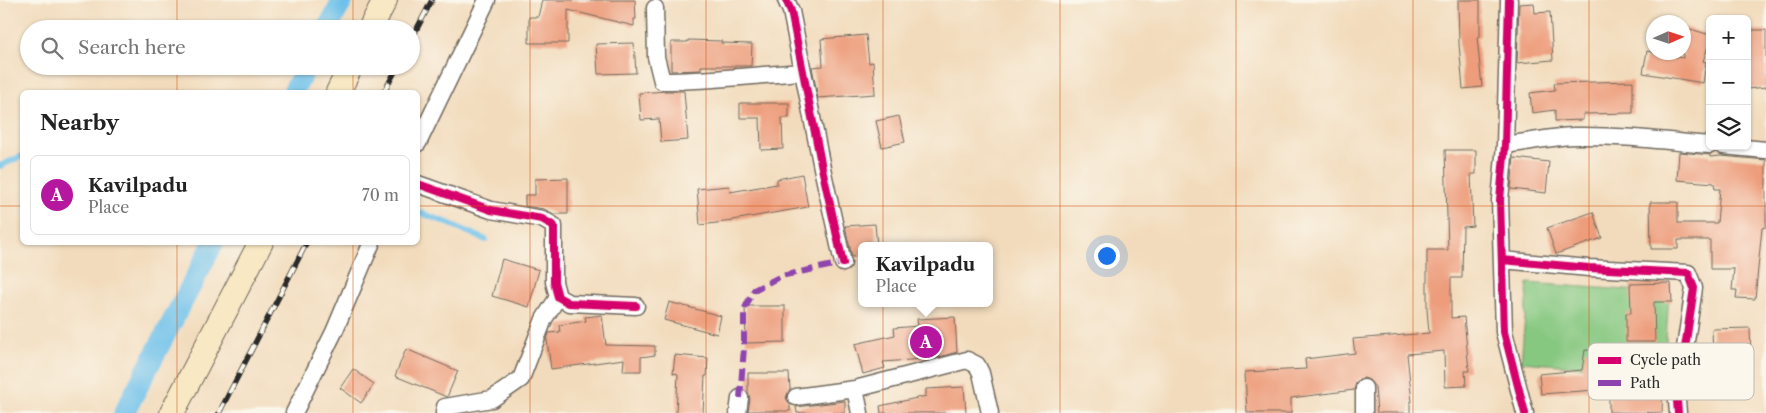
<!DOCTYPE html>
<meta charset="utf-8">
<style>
:root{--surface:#fff;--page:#f6f6f6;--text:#222;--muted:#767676;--line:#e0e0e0;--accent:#b5179e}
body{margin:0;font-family:"Libre Caslon Text",serif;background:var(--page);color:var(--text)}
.controls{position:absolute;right:15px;top:15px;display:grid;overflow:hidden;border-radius:8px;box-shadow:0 1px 4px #0004}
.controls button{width:45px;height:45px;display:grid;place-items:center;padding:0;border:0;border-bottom:1px solid var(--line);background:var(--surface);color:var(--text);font:25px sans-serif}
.compass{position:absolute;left:1646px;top:15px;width:45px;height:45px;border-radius:50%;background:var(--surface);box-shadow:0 1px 4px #0004;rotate:87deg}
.you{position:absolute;left:1106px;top:255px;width:18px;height:18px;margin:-12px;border:4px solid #fff;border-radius:50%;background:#1a73e8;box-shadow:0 0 0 8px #1a73e833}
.badge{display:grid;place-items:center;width:32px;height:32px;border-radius:50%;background:var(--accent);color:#fff;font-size:16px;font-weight:700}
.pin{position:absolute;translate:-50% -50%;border:2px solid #fff;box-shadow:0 1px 5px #0006}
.popup{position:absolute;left:858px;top:242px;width:135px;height:65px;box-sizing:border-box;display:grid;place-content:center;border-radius:8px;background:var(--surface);filter:drop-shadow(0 1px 4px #0005);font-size:16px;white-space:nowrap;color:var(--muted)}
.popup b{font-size:19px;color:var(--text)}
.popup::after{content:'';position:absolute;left:50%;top:100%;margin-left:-10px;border:10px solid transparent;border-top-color:var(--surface)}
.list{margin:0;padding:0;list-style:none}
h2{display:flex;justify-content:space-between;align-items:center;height:65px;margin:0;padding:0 20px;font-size:21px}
h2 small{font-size:16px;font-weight:400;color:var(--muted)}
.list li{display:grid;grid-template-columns:32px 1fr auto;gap:15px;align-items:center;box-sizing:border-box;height:80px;margin:0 10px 10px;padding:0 10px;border:1px solid var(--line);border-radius:8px}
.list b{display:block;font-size:19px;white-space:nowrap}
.list p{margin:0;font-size:16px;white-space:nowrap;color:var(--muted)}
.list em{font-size:16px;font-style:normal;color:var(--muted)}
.icon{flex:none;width:28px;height:28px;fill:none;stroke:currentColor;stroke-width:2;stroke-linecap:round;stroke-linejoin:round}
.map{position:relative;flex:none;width:1766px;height:413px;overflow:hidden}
.search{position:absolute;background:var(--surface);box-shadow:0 1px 4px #0004;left:20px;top:20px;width:400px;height:55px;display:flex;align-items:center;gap:12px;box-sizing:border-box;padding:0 18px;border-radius:28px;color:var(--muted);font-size:19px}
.panel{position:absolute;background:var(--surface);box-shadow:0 1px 4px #0004;left:20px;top:90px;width:400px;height:155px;border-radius:8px}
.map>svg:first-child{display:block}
</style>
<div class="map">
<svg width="1766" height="413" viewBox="0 0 1766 413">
<rect width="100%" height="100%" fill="#fbf7ec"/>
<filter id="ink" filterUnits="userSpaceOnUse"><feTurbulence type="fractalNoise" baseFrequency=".02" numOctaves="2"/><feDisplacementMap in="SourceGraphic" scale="10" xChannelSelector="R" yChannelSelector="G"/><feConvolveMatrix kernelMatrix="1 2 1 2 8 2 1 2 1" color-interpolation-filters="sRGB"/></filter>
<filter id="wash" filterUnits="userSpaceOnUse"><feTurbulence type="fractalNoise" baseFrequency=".0096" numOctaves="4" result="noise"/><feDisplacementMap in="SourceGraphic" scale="20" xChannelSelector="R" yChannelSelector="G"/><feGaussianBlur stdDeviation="1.12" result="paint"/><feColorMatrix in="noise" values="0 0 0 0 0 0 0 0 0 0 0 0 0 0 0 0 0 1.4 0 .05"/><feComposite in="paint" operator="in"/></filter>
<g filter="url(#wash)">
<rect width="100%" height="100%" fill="#f2dbbc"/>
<path fill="#87c881" stroke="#597a56" d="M1528,283L1669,293L1664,373L1521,362Z"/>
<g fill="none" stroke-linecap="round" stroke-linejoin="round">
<path stroke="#6ec1ea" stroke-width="6" d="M0,166L22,156
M418,212L448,223L486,240"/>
<path stroke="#6ec1ea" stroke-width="21" d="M327,29L343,0
M293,92L307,66
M124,413L214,242"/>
</g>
<g id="blocks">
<path fill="#ed9d7c" d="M542,0H635L636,19H634V26L568,10V43H529V17H538Z
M1458,0H1480V37H1477L1482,87L1463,89L1459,44Z
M1534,3L1535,13L1550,12L1553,60L1517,63L1519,4Z
M1684,27L1710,35V41L1703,61L1706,62L1703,83L1643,73L1647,51L1683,58Z
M1747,30H1766V87L1747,89Z
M866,35L869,63L873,62L875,94L818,98L812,67L823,66L821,39Z
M688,40L722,41L721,43L752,44L751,66H701V70L671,71V42H688Z
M634,43L636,73L598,74L596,44Z
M1633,81V113L1583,114V120L1555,121V110L1532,113L1530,93L1555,90L1554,83Z
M666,91H684L688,140L661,142L659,119L641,120L639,93Z
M740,103H789V118H782L783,149L761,150L760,118H740Z
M899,116L905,142L882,147L876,121Z
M1445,150H1476V174H1471L1473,226L1463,227L1462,278H1451V318L1464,317L1469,371H1465L1466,386L1445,387L1444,351L1407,354L1412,402H1410V413H1377L1375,387L1369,380L1364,378L1359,379L1356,383L1354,390L1291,398V413H1247L1245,372L1306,369L1305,359L1355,353L1353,339L1429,333L1427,309V250H1448Z
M1679,152L1710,155V157L1721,156L1766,160V227L1762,228L1755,299L1736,298L1737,290H1732L1734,269H1710V240H1678V249H1651L1650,202H1678V223H1717L1720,189H1715L1714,183L1677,180Z
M1514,158L1549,162L1546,193L1511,189Z
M802,174L808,207L733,220V221L700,225L697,189L729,186L730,192L777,184V179Z
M568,178V214H554L544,209L525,206V195H535V179Z
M1593,212L1602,238L1556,254L1547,228Z
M875,224L877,246H862V256L852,257L845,226Z
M502,259L539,270L529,307L492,296Z
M1671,283L1672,302H1654L1655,342H1626V313H1631L1630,284Z
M669,302L721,316L717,334L664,320Z
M745,306H785V342L746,343Z
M602,315L606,345L655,346V355L641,357V371H623L624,359L551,369L547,340L549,333L560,332L559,325L586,321L585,317Z
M955,317L957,352L936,358L883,362L885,368L863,374L855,344L895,335L894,328L918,326L917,319Z
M1750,328L1751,355L1713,356L1712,329Z
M406,349L458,371L447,397L395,376Z
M1585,350L1606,352L1603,375L1663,377L1662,413L1609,412V389L1541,394L1539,374L1582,370Z
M675,355L708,358L707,376H705L703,413H676L678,374L673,373Z
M353,369L374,384L361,403L340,388Z
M748,373H789L790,389L786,398L790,404V411H748L750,399L748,392Z
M964,387L966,413H881L880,406L926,396V389Z
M845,401V413H797L796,407Z"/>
</g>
</g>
<g filter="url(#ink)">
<use href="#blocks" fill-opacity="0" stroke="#71695e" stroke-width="1"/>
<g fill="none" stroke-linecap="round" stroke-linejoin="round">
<defs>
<path id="minor" d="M786,0L791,11L822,168L843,263
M1509,0L1505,145L1500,200L1504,332L1525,413
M655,8L656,57L662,81C709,81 756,75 803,72
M418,143L487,0
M1505,145C1528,142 1551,137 1574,136C1620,135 1665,141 1710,145
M1723,146L1766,150
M418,184L491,210L542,219L554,226V282L558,297L569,303L636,306
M1502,260L1589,268L1688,273L1694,288L1677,401L1678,413
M1364,388V413
M855,389L967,360L977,365L981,373L990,413
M796,397L855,389L860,413
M294,413L334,332L372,242
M444,413L445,407L492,399L521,379L544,319L558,297
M738,413L740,398"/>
<path id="secondary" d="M370,29L385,0
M338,92L351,66
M172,413L261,242"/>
</defs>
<use href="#minor" stroke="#71695e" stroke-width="19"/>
<use href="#secondary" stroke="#71695e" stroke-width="26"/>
<use href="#minor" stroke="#fff" stroke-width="16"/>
<use href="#secondary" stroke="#f8e8c3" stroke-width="24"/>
<defs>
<path id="rail" d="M411,40L432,0
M384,92L398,66
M219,413L307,242"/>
</defs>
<use href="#rail" stroke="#2b2b2b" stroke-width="5.5"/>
<use href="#rail" stroke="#fbf7ec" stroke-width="4" stroke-dasharray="11" stroke-linecap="butt"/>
<path stroke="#8e44ad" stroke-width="6" stroke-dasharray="12 6" stroke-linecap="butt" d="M740,398L744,348V310L754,290L781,276L843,263"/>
<defs>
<path id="cycleway" d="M786,0L791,11L822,168L843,263
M1509,0L1505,145L1500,200L1504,332L1525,413
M418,184L491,210L542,219L554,226V282L558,297L569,303L636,306
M1502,260L1589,268L1688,273L1694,288L1677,401L1678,413"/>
</defs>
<use href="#cycleway" stroke="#fbf7ec" stroke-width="11"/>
<use href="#cycleway" stroke="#d6006c" stroke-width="8"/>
</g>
</g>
<path fill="none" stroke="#d5540f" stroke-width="1" stroke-opacity="0.55" d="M177,0V29M353,0V29M530,0V413M706,0V413M883,0V413M1060,0V413M1236,0V413M1413,0V413M1589,0V413M177,66V92M353,66V92M0,206H22M418,206H1766M177,242V413M353,242V413"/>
<rect x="1588" y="343" width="166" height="57" rx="8" fill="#fbf7ec" stroke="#bdbab2" stroke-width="1"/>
<rect x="1598" y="357" width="23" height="7" fill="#d6006c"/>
<rect x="1598" y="380" width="23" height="6" fill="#8e44ad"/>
<g font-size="14" fill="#2b2b2b">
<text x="1630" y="365">Cycle path</text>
<text x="1630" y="388">Path</text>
</g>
</svg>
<div class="controls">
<button>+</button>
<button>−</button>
<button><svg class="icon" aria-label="layers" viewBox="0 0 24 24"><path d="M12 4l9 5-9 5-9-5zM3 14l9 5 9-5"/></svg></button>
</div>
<svg class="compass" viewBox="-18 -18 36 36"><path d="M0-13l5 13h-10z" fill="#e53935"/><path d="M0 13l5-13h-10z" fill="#767676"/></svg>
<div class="you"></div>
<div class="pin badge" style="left:926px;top:342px">A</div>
<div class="popup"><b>Kavilpadu</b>Place</div>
<div class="search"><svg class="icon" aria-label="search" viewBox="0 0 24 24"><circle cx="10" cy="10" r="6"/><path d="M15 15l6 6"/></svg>Search here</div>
<section class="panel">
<h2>Nearby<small></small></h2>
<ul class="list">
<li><span class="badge">A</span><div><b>Kavilpadu</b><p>Place</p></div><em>70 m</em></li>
</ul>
</section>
</div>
